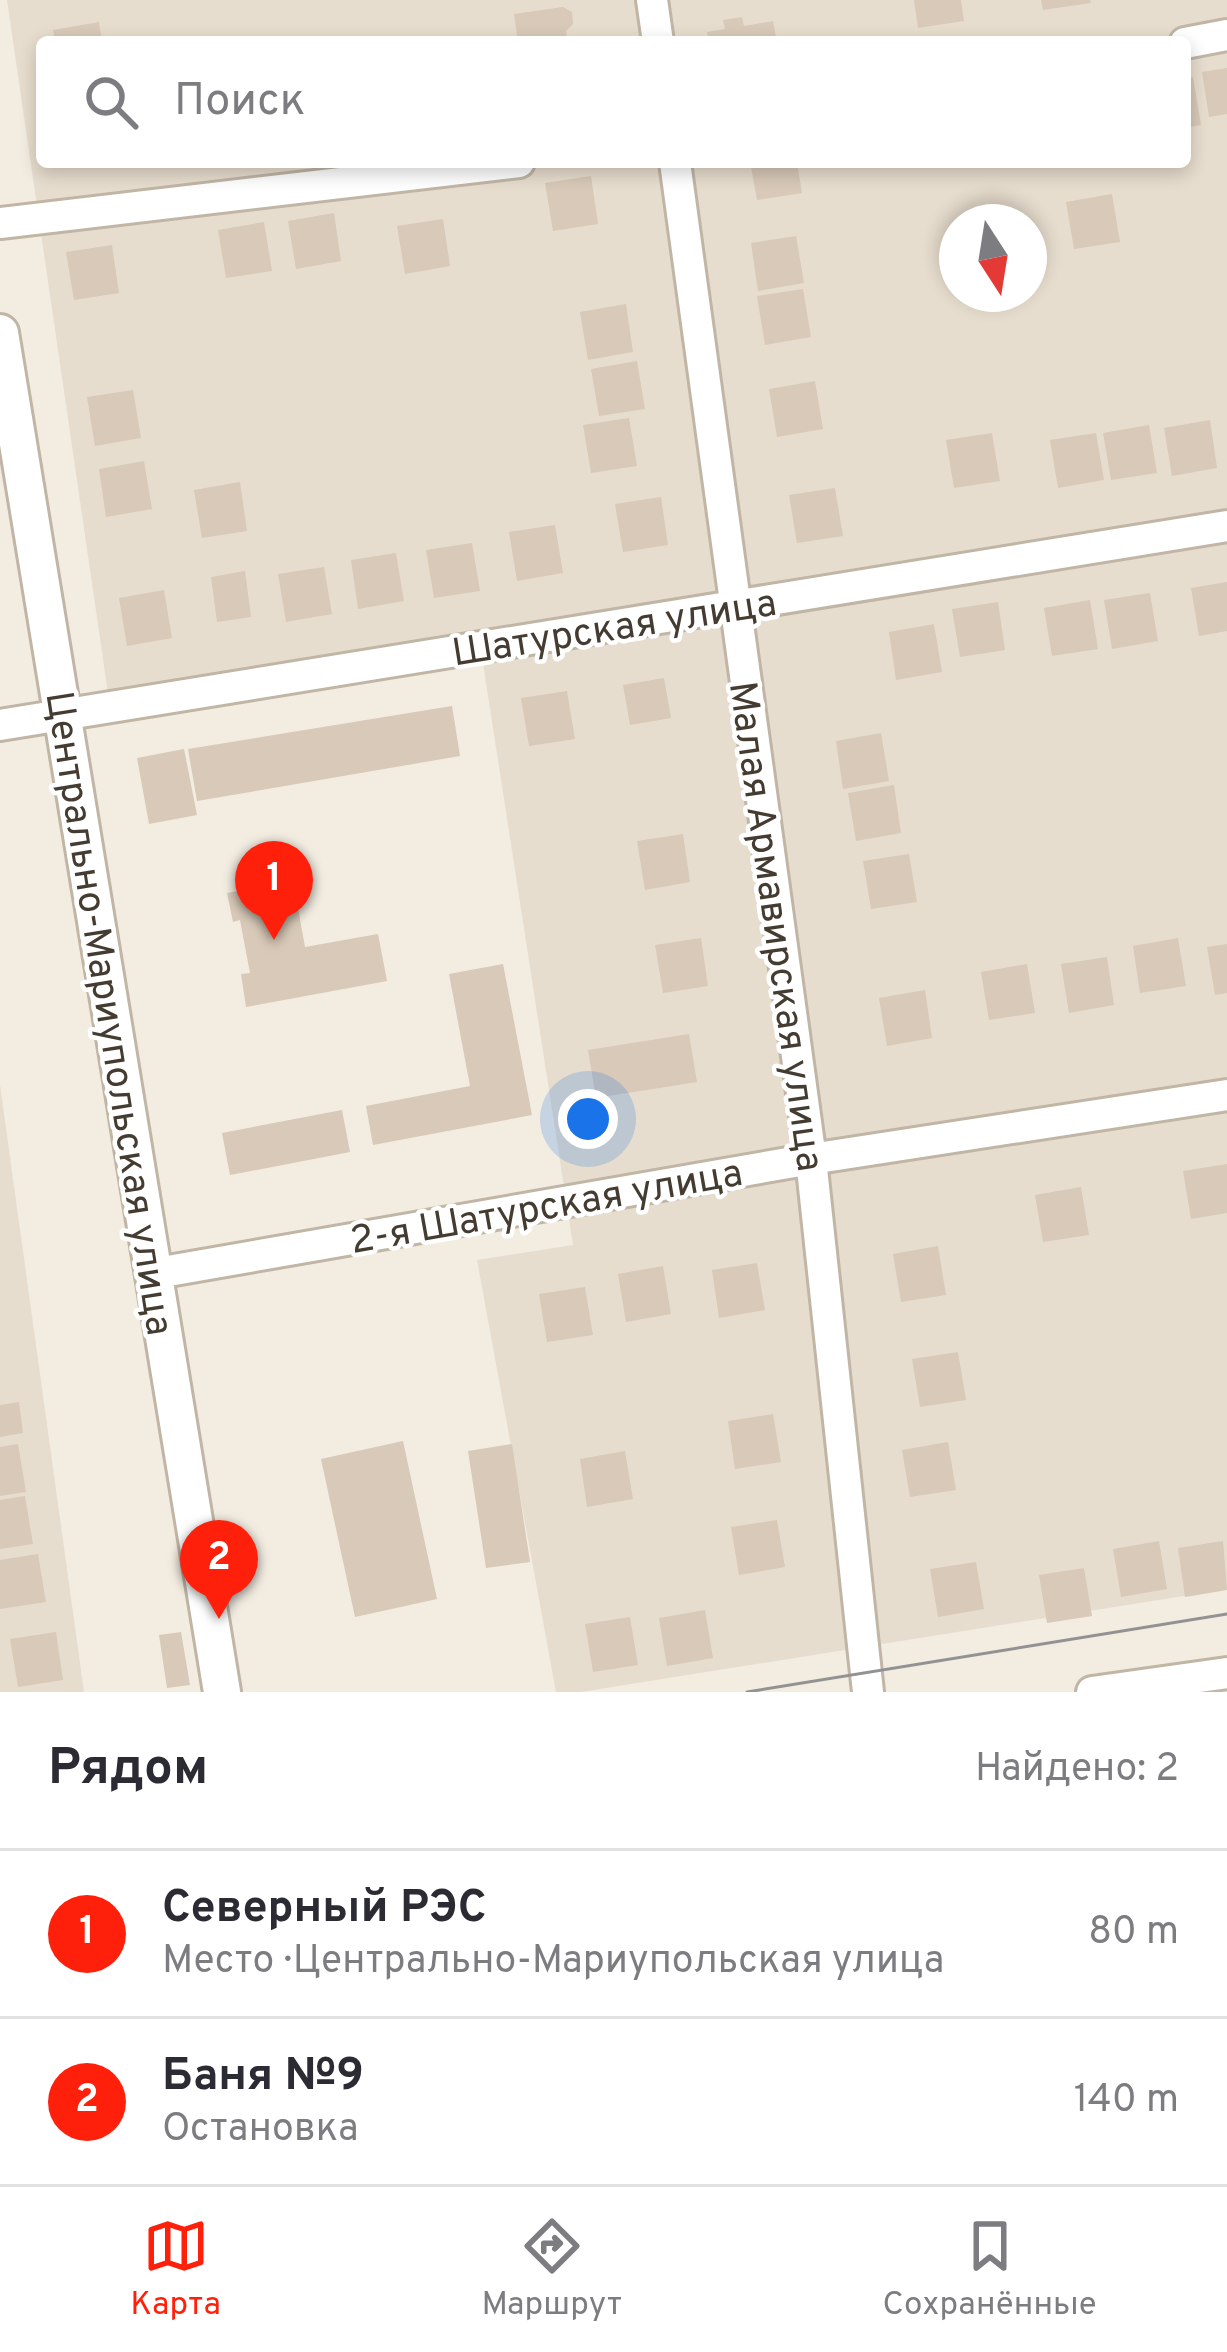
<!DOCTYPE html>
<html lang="ru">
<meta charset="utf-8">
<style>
:root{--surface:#fff;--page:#f2f2f3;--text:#2b2b33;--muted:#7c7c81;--line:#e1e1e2;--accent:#ff200b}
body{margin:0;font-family:Overpass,sans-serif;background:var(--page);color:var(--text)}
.compass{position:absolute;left:939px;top:204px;width:108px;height:108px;border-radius:50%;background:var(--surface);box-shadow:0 6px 18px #0003;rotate:168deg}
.you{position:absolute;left:588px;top:1119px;width:42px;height:42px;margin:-30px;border:9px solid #fff;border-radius:50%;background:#1a73e8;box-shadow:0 0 0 18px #1a73e833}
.badge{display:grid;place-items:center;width:78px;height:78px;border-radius:50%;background:var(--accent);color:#fff;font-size:39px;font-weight:700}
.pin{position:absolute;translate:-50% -99px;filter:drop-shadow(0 3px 6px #0008)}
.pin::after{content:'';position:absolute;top:63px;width:42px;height:36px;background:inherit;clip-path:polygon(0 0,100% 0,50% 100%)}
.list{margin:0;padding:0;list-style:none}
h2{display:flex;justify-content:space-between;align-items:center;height:156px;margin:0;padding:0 48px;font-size:51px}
h2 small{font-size:39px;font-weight:400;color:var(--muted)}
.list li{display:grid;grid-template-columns:78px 1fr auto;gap:36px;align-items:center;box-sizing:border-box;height:168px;padding:0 48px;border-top:3px solid var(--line)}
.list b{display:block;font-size:45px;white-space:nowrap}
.list p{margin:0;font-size:39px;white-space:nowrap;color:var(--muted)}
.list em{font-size:39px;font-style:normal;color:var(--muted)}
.icon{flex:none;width:66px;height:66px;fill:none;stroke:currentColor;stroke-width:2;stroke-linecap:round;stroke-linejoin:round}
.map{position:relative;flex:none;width:1227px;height:1692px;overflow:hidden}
.search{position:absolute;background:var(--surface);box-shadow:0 6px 18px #0003;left:36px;right:36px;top:36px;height:132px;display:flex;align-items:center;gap:30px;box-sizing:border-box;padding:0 42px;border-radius:12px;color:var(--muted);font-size:45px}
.sheet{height:492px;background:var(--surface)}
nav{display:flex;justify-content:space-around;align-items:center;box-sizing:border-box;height:168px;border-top:3px solid var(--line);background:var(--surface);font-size:33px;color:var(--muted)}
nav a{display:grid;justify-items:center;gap:6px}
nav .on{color:var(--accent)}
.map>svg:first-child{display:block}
</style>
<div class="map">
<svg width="1227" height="1692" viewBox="0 0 1227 1692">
<rect width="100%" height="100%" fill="#f2ece1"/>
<path fill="#e7ddce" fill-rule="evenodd" d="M7,0H1227V1589L581,1692H556L477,1260L573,1245L478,631L108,693ZM42,42H1185V162H42ZM957,222H1029V294H957Z
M0,1085L84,1692H0Z"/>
<path fill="#d8c9b8" d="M914,0H961L964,21L918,28Z
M1041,0H1090L1091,3L1043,10Z
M563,7L572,12L573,24L566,31L568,42H518L514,14Z
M742,17L744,26L773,21L777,42H709L707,32L725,29L723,20Z
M99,22L102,42H55L53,30Z
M1227,68V114L1209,117L1202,72Z
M1193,77L1201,125L1185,128V79Z
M750,162H797L802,193L757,200Z
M591,176L598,224L553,231L545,183Z
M1112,194L1120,242L1074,249L1066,202Z
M334,213L341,261L296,269L288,221Z
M443,219L450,266L405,274L397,226Z
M264,222L272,271L226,278L218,230Z
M796,236L804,283L758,291L751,243Z
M112,245L119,293L74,300L66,252Z
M803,289L811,337L765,345L757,296Z
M626,304L633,352L588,360L580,312Z
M637,361L645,409L599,416L591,369Z
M815,381L823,429L777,437L769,389Z
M133,390L141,438L95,446L87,397Z
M629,418L637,466L591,473L583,425Z
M1210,420L1217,468L1172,476L1164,428Z
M1149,425L1157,473L1111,480L1103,433Z
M992,433L1000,481L954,488L946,440Z
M1096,433L1104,480L1058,488L1050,440Z
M144,461L152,509L106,517L99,469Z
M240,482L247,531L202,538L194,490Z
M835,488L843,536L797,543L789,495Z
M661,497L668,545L623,552L615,504Z
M555,525L563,573L517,581L509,532Z
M472,543L480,591L434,598L426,550Z
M396,553L404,601L358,609L351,560Z
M324,567L332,614L286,622L278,574Z
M245,571L251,617L217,622L211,577Z
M1227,582V631L1199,636L1191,588Z
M164,590L172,638L127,646L119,598Z
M1150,593L1158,641L1112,649L1104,600Z
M1090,600L1098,649L1052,656L1044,608Z
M998,602L1005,650L960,657L952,609Z
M934,624L942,672L896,680L889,632Z
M664,678L671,718L630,725L623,685Z
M567,691L575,739L529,746L521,698Z
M452,706L460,756L197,801L188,749Z
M881,733L889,781L843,789L836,741Z
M184,749L197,815L149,824L137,758Z
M894,785L901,833L856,841L848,793Z
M683,834L690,882L645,890L637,841Z
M909,854L917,902L871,909L863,861Z
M293,881L305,947L378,934L387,981L246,1007L241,974L250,973L240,920L233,922L227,893Z
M701,938L708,986L663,993L655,945Z
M1178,938L1186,986L1140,993L1133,946Z
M1227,944V993L1215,995L1207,947Z
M1107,957L1114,1005L1069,1013L1061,964Z
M503,964L532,1115L373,1145L366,1106L470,1086L449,974Z
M1027,964L1035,1013L989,1020L981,972Z
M925,990L932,1038L887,1046L879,998Z
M689,1034L697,1082L596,1098L588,1050Z
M342,1110L350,1152L230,1175L222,1133Z
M1227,1164V1213L1191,1219L1183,1171Z
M1081,1187L1089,1235L1043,1242L1035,1195Z
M938,1246L946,1295L901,1302L893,1254Z
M757,1263L765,1310L719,1318L712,1270Z
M663,1266L671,1314L626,1322L618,1274Z
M585,1287L593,1335L547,1342L539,1294Z
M958,1352L966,1400L920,1407L912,1359Z
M19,1402L23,1433L0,1437V1405Z
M773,1414L781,1462L735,1469L728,1421Z
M403,1441L437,1599L355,1617L321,1459Z
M948,1442L956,1490L910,1497L902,1450Z
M18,1444L26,1492L0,1496V1447Z
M512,1444L530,1562L486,1568L468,1451Z
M625,1451L633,1499L587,1507L580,1459Z
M25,1496L33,1544L0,1549V1500Z
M777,1520L785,1567L739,1575L731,1527Z
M1159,1541L1167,1589L1121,1597L1113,1549Z
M1223,1541L1227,1590L1185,1597L1178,1548Z
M38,1554L46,1602L0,1609V1560Z
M976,1562L984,1609L938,1617L930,1569Z
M1084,1568L1092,1616L1047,1623L1039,1575Z
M705,1610L713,1658L667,1666L659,1618Z
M630,1617L638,1665L593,1672L585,1624Z
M56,1632L63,1680L18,1687L10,1639Z
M181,1632L190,1685L167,1688L159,1635Z"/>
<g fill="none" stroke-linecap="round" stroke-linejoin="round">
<defs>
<path id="minor" d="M652,0L658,42
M1185,43L1227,35
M675,162L811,1159L868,1692
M0,223L519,162
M0,725L1227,526
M151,1274L811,1159L1227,1095
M1092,1692L1227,1673"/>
<path id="tertiary" d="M0,333L222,1692"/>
</defs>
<use href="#minor" stroke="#c1b6a6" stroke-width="36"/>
<use href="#tertiary" stroke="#c1b6a6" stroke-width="42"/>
<use href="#minor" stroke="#fff" stroke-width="30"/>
<use href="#tertiary" stroke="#fff" stroke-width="36"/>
<path stroke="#929292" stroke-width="3" d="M747,1692L1227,1614"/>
</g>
<g text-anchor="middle" stroke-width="9" stroke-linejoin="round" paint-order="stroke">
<g font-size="39" fill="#443b31" stroke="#fff">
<text transform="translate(614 626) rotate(-9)" y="14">Шатурская улица</text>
<text transform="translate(778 926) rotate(82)" y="14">Малая Армавирская улица</text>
<text transform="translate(111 1013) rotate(81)" y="14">Центрально-Мариупольская улица</text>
<text transform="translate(546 1205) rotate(-10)" y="14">2-я Шатурская улица</text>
</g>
</g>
</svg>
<svg class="compass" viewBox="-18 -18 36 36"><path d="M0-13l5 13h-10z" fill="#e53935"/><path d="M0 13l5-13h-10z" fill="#7c7c81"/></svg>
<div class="you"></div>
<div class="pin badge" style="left:274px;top:940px">1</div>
<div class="pin badge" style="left:219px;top:1619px">2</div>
<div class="search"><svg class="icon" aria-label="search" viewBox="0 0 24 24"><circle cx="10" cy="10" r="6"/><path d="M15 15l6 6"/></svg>Поиск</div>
</div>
<section class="sheet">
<h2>Рядом<small>Найдено: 2</small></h2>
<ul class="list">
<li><span class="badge">1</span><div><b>Северный РЭС</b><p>Место · Центрально-Мариупольская улица</p></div><em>80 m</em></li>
<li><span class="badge">2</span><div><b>Баня №9</b><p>Остановка</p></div><em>140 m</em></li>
</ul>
</section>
<nav>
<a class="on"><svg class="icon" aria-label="map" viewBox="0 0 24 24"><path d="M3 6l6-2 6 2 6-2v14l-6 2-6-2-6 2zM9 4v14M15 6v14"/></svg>Карта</a>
<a><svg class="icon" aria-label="directions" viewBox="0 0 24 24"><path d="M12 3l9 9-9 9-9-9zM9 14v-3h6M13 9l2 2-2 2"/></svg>Маршрут</a>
<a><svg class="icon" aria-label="saved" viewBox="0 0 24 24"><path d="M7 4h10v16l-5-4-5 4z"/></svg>Сохранённые</a>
</nav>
